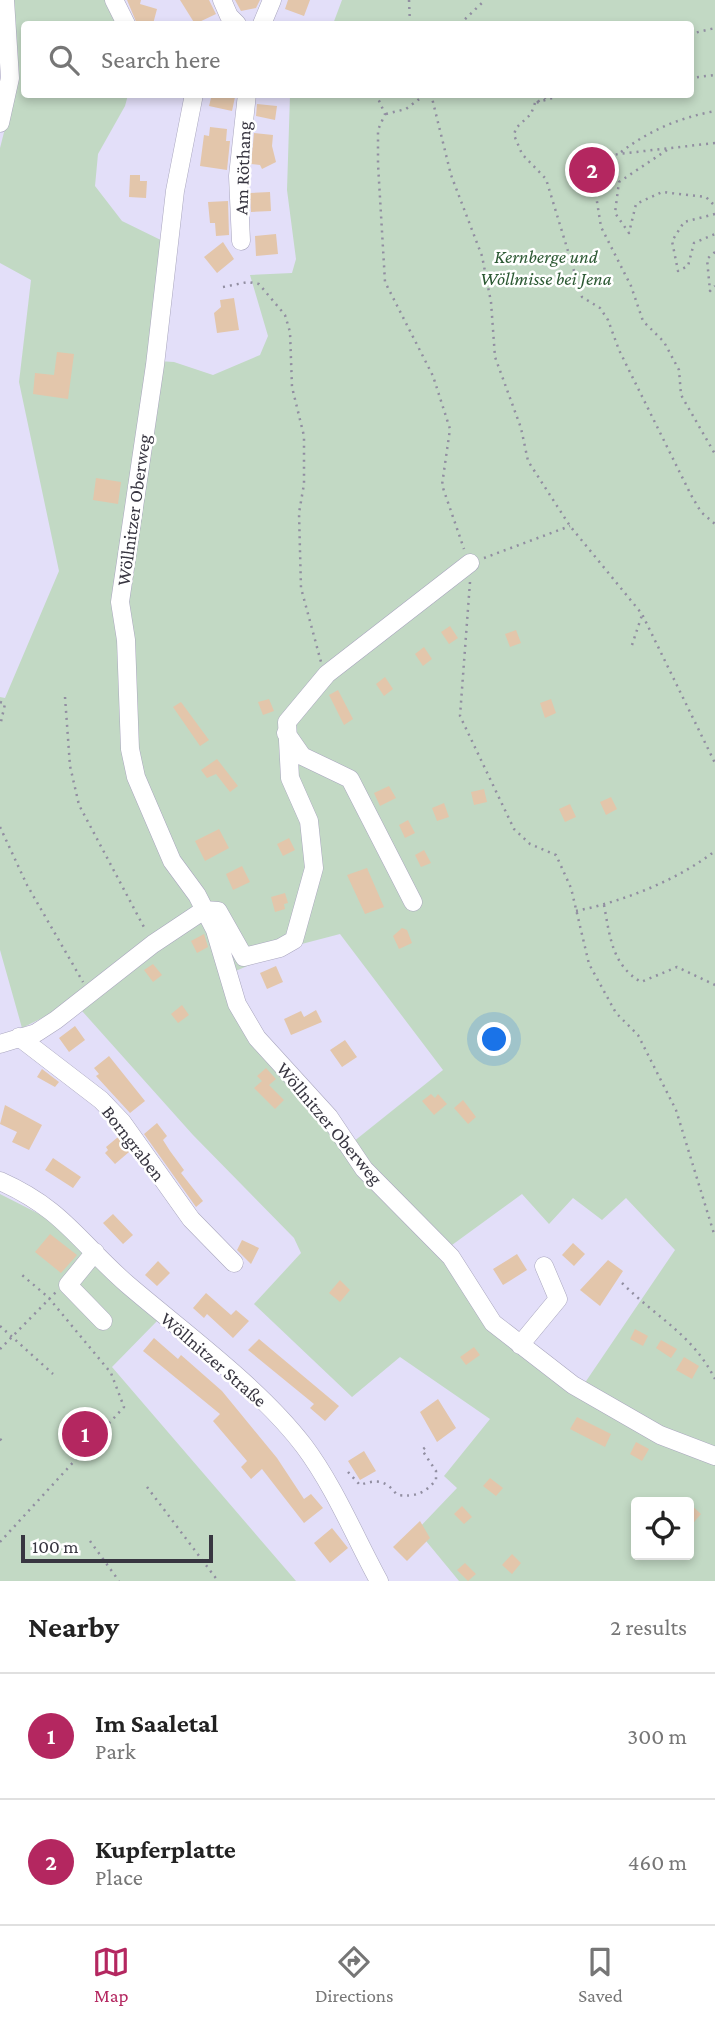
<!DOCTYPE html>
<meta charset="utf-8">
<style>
:root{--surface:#fff;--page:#f6f6f6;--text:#222;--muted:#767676;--line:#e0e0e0;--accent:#b42760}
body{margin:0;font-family:"Crimson Pro",serif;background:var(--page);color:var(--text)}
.controls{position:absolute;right:21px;bottom:21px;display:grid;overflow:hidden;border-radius:7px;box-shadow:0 4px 10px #0003}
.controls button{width:63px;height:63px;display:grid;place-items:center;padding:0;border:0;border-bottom:2px solid var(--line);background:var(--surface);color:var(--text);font:35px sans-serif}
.scale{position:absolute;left:21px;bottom:18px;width:192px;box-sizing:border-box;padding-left:7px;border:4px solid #383641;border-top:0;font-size:19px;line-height:24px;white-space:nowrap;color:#383641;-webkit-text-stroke:5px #fff;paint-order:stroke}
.you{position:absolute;left:495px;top:1040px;width:24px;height:24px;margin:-18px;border:5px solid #fff;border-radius:50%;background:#1a73e8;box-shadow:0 0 0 10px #1a73e833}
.badge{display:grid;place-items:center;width:46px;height:46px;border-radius:50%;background:var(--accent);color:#fff;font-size:23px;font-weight:700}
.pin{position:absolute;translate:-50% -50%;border:4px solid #fff;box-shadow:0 2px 7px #0006}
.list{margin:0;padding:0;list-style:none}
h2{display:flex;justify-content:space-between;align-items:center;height:91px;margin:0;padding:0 28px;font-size:30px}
h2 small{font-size:23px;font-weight:400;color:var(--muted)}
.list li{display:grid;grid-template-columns:46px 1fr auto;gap:21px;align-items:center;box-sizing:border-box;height:126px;padding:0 28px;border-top:2px solid var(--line)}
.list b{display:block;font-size:26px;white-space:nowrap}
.list p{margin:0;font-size:23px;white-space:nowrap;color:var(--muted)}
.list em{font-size:23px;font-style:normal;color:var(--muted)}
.icon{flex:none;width:38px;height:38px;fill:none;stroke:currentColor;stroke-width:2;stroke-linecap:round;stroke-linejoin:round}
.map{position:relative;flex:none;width:715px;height:1581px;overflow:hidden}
.search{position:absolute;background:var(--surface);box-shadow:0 4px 10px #0003;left:21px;right:21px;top:21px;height:77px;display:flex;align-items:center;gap:18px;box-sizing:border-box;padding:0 24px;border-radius:7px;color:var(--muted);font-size:26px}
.sheet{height:343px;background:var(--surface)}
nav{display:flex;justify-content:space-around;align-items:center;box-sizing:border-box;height:98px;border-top:2px solid var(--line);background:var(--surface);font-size:19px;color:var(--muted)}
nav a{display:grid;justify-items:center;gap:4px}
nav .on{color:var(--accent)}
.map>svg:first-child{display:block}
</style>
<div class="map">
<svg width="715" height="1581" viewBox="0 0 715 1581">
<rect width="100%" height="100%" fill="#e3dff9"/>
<path fill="#c2d9c4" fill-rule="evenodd" d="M12,0H107L120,24H24V94L128,95L125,106L98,154L95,186L122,221L171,245L158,361L174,362L213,375L260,355L268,336L250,275L292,273L296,259L287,190L290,95L690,94V24H333L342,0H715V1581H459L417,1530L457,1488L444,1476L490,1419L400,1357L352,1397L254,1304L301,1253L294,1238L193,1135L74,1002L22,1028L0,950V697L5,698L59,571L19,382L31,280L0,263V148L17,81ZM340,934L443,1070L343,1150L232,999L224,976L294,946ZM522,1194L549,1224L573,1198L602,1220L626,1198L675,1250L578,1393L501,1338L441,1253ZM636,1502H689V1555H636Z
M0,1194L59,1224L158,1320L112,1367L296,1581H0Z"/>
<path fill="#e3c6ab" d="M127,0H141L140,4L157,9L153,24H137Z
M180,0H209L216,14L195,24Z
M235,0H260L256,8L241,11Z
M288,0H310L304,16L285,9Z
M212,94L235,97L232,111L209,106Z
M257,104L277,106L275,120L256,116Z
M210,127L227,129L226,141H230L227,170L200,166L204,135L209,136Z
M254,133L273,135L272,146L276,162L262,169L260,165L251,164Z
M130,175H140V181H147L146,198L129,197Z
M270,192L271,211L251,212L250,193Z
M228,201L229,235L216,236L215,223H210L208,202Z
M276,234L278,254L256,256L255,236Z
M223,242L234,259L217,273L204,257Z
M234,298L239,330L217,333L214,313L221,307L220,300Z
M57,352L74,354L68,399L33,394L35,373L54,375Z
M96,478L121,482L118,504L93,500Z
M450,626L458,638L449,644L441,632Z
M516,630L521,643L510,647L505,634Z
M424,647L432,659L423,666L415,654Z
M385,677L393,689L384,696L376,684Z
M338,690L353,719L344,725L329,695Z
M269,699L274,711L263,715L258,702Z
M551,699L556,713L545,718L540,703Z
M181,702L209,740L200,746L173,707Z
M217,759L238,786L230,792L216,774L207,778L201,770Z
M389,786L396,798L380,806L374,793Z
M484,789L487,802L474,805L471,792Z
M611,797L617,809L606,815L600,802Z
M444,803L449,817L437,821L432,808Z
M570,804L576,817L565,822L559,809Z
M408,820L415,833L405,838L399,825Z
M219,829L229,848L205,861L195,841Z
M289,838L295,850L283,856L277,844Z
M424,850L431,863L421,867L415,855Z
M242,866L250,882L233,890L226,874Z
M367,868L384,907L365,914L347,875Z
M285,893L288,903L284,904L285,909L275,912L271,897Z
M402,928L407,930L412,943L399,949L393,936Z
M204,934L208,947L197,953L191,941Z
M153,964L162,975L153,982L144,970Z
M276,966L283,982L267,989L260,973Z
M182,1005L189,1015L178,1023L171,1014Z
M316,1010L322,1022L291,1035L284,1019L301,1011L304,1017Z
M75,1026L85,1040L69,1052L59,1038Z
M345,1040L357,1057L342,1067L330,1050Z
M109,1056L145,1101L130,1113L96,1076L99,1074L94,1068Z
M266,1068L276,1079L269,1085L284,1100L275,1109L254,1088L262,1081L257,1076Z
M42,1069L59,1082L55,1087L37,1077Z
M431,1094L435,1098L438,1094L447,1104L434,1115L422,1101Z
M463,1100L476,1117L468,1124L454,1108Z
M5,1105L42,1125L29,1150L12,1142L17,1132L0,1124Z
M157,1123L167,1136L163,1140L170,1151L184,1170L181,1173L203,1201L196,1207L144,1134Z
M118,1137L129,1152L115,1164L105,1153L108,1150L106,1147Z
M53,1158L81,1177L73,1188L45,1170Z
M113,1214L133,1235L123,1244L103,1223Z
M50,1234L77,1255L61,1273L35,1252Z
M242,1240L259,1248L251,1264L237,1250Z
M573,1243L585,1254L574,1266L562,1255Z
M517,1254L527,1270L503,1285L493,1269Z
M608,1260L623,1271L600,1306L580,1290Z
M158,1261L170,1273L157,1286L145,1275Z
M340,1280L350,1290L340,1302L329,1293Z
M206,1293L231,1315L236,1310L249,1321L233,1338L207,1314L204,1318L193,1308Z
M635,1329L648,1336L643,1346L630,1339Z
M154,1338L178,1359L181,1355L222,1391L277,1458L304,1499L311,1494L323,1508L304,1523L262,1469L251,1479L241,1467L247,1461L213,1421L220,1414L143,1351Z
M259,1339L339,1406L325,1421L310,1408L314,1404L248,1350Z
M661,1340L677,1349L671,1358L656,1348Z
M474,1347L480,1355L466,1365L460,1357Z
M684,1357L699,1366L692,1379L676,1370Z
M438,1399L456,1428L437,1442L420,1412Z
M577,1417L611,1434L605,1447L570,1429Z
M636,1442L649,1449L642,1461L630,1454Z
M364,1451L376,1471L360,1480L348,1461Z
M490,1478L503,1488L496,1496L483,1486Z
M689,1503L701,1514L689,1528Z
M462,1506L472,1517L464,1524L454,1514Z
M420,1521L430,1538L407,1561L393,1547Z
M332,1528L348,1548L330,1563L314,1543Z
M512,1554L521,1563L512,1574L502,1565Z
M465,1563L476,1574L468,1581L457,1570Z"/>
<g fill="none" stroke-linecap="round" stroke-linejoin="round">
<defs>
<path id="minor" d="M114,0L126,24
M222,0L229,16L237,24
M262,24L272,0
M194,94L175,191L155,365L120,602L126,640L130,749L136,777L172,861L197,895L215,930L237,1004L257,1038L329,1117L364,1169L451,1257L493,1323L573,1385L660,1435L715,1456
M0,123L10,78L5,0
M241,241L238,176L247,94
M286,733L302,756L350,779L413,902
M19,1037L101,1100L122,1122L191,1219L234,1263
M0,1044L36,1033L56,1020L153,944L204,910L218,911L244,957L280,948L294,940L314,868L309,821L290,778L287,722L327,674L470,563
M0,1181C63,1209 78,1241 127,1284C183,1332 260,1388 304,1446C334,1486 355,1537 379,1581
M95,1252L68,1285L103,1321
M520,1345L558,1299L544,1266"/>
</defs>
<use href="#minor" stroke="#a9a6be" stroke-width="19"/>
<path stroke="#918ea1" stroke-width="2.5" stroke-dasharray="2 5" stroke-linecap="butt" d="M409,0L410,24
M460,24L485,0
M690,34L715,28
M690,78L715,75
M376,94L385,114L378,130V164L385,282L433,376L450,429L442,485L464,549
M431,94L451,175L482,256L491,302L495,357L521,428L528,461L570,526L642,614L715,763
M552,94L535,103L566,94
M535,103L531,114L516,128L514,135L522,154L546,179L582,297L600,308L608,320L619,350L691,495L701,512L715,524
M386,114L406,109L426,94
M715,143L618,154L603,158L592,170L601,227L631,286L643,321L664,342L679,370L681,395L715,454
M667,150L619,182L615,213L629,233L636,204L662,192L706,197L715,206
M621,152C650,130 679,118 715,111
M715,214L684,222L672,241L678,271L688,266L694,243L715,234
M715,252L707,259L710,291L715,286
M223,287L248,282L259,284L285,315L290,332L292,387L304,436V484L299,513L301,588L321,662
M484,558L570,526
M470,582L460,716L514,829L530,844L556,855L571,888L589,964L616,1013L638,1035L676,1110L715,1237
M632,645L642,615
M65,697L70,766L79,805L146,931
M0,702L5,704L0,726
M0,827L27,885L83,982
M604,905C610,937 612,965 641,982L677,967L715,985
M576,911C624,901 676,881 715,851
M622,1283C657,1318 692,1334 715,1379
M0,1326L53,1374
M0,1349L56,1292
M0,1439L2,1441
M348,1472L360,1485C377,1479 386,1480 397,1495C415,1497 424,1494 436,1480V1471L422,1450L426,1447
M147,1487L218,1581
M90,1541L119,1581
M0,1542L124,1407L111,1373L48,1297L22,1275"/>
<use href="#minor" stroke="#fff" stroke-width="18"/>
</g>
<g text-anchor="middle" stroke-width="5" stroke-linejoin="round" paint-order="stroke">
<g font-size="19" fill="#383641" stroke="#fff">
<text transform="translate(242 168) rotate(-88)" y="7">Am Röthang</text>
<text transform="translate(133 510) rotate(-82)" y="7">Wöllnitzer Oberweg</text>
<text transform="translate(330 1123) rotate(50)" y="7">Wöllnitzer Oberweg</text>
<text transform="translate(134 1143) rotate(52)" y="7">Borngraben</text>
<text transform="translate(214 1359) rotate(41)" y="7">Wöllnitzer Straße</text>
</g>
<g font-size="19" font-style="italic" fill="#2c5933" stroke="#fff">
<text x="546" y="263">Kernberge und<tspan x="546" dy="22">Wöllmisse bei Jena</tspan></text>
</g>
</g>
</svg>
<div class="controls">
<button><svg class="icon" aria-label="locate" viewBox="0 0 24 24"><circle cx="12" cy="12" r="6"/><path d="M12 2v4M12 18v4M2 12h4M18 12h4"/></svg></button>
</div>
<div class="scale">100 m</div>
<div class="you"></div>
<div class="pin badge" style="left:85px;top:1434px">1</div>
<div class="pin badge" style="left:592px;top:170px">2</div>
<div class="search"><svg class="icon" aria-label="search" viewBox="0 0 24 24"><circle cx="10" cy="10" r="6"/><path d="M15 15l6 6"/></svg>Search here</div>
</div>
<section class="sheet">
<h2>Nearby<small>2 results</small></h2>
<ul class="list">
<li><span class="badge">1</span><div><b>Im Saaletal</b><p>Park</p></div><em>300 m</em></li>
<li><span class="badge">2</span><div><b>Kupferplatte</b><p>Place</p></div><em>460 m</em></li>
</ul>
</section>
<nav>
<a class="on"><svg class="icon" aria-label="map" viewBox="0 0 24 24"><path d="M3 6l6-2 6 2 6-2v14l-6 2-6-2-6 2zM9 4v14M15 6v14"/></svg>Map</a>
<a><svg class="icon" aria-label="directions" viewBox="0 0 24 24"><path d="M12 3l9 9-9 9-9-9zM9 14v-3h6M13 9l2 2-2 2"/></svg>Directions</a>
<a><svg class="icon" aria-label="saved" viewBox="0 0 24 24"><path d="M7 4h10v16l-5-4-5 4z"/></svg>Saved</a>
</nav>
